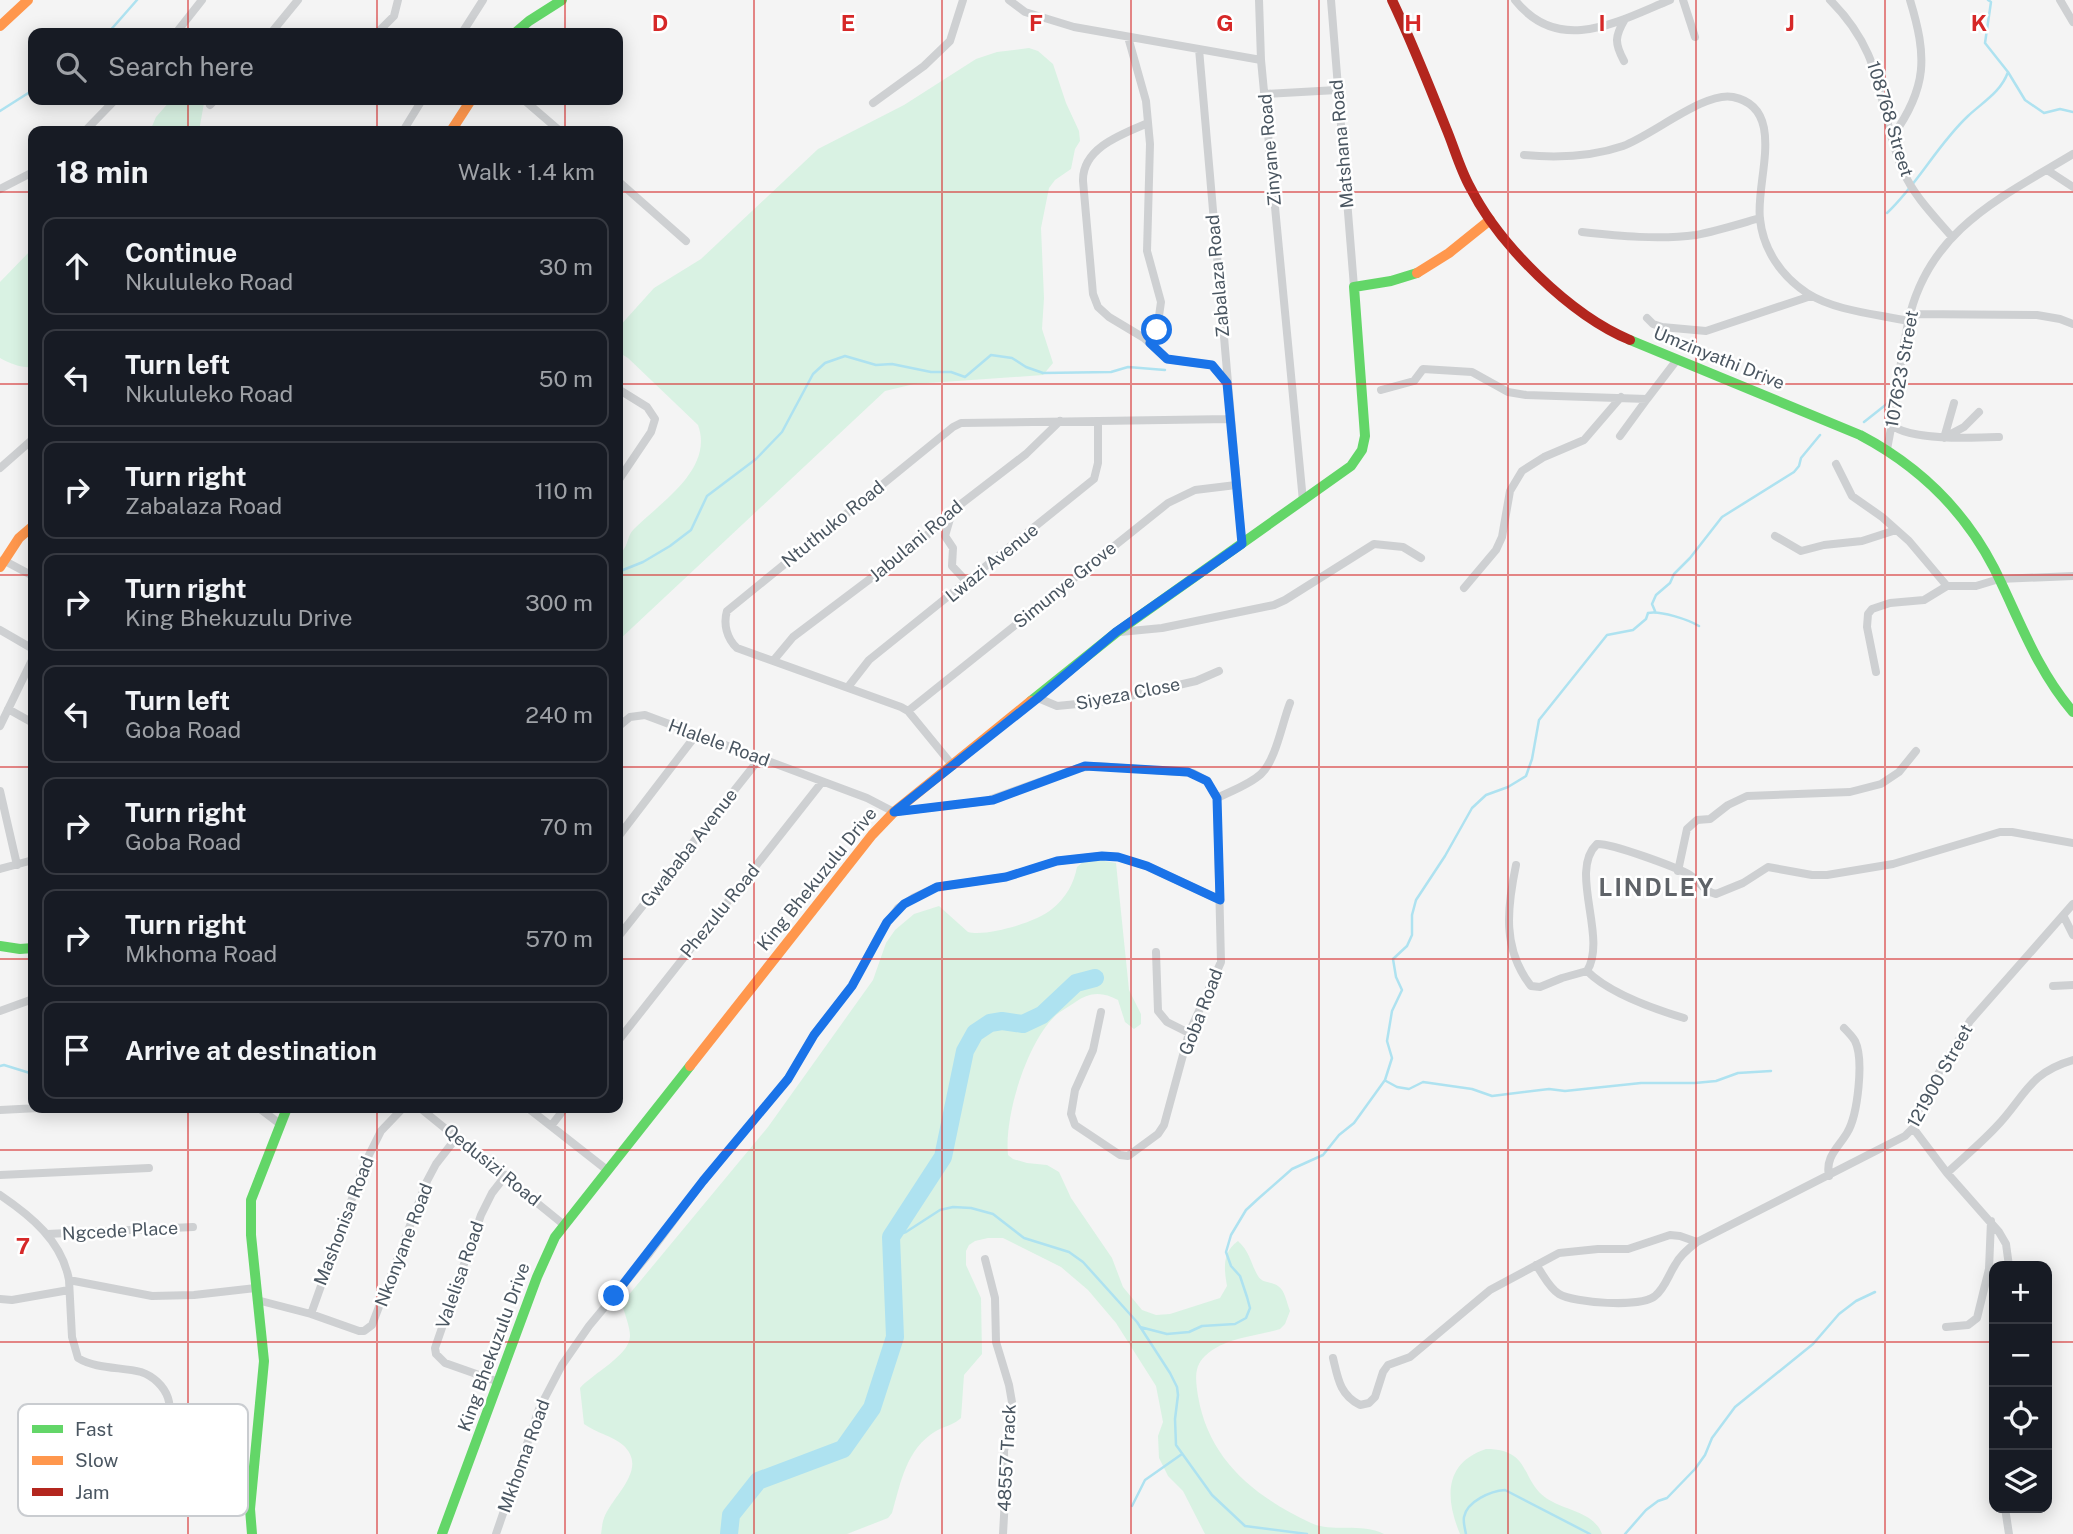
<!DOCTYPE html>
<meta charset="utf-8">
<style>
:root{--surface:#171b24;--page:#242831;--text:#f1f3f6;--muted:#9ea1a6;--line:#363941}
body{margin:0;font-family:"Public Sans",sans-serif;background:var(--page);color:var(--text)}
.controls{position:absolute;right:21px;bottom:21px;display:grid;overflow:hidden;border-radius:14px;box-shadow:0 4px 18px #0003}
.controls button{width:63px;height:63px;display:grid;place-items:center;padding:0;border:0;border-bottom:2px solid var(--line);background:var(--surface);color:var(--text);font:35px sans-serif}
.stop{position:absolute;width:21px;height:21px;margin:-16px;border:5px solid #1a73e8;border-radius:50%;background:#fff}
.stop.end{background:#1a73e8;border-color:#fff;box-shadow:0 2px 7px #0008}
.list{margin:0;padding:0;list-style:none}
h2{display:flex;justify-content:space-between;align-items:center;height:91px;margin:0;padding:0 28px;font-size:30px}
h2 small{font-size:23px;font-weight:400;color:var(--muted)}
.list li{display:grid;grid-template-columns:46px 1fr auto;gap:21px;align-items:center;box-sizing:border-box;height:98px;margin:0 14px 14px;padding:0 14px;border:2px solid var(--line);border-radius:14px}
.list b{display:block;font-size:26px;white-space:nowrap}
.list p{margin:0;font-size:23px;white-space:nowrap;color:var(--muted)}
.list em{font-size:23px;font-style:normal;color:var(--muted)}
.icon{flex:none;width:38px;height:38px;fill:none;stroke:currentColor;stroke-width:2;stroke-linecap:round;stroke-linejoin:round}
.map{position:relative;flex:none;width:2073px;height:1534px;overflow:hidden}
.search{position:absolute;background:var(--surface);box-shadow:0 4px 18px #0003;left:28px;top:28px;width:595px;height:77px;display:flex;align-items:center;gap:18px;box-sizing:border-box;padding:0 24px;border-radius:14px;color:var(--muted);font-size:26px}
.panel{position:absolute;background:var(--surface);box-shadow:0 4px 18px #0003;left:28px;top:126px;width:595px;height:987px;border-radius:14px}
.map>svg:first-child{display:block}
</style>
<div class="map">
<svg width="2073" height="1534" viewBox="0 0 2073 1534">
<rect width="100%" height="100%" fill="#f4f4f4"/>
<path fill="#d9f2e3" d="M1029,48L1038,51L1053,64L1066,103L1079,131L1080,141L1075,149L1071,169L1055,180L1049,188L1041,228L1044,298L1042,329L1053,363L1043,375L914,384L885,391L618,641V556C630,545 626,537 634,529C661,502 714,469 698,425L628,358L618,352V328L654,288L701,259L818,149L904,105L976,59L997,52Z
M171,100H207L204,103L199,131H150L156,117Z
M33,248V367C21,368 11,364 0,358V282Z
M1099,860L1116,863L1129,990L1141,1014V1024L1134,1029L1125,1022L1118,1000C1102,991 1089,992 1074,1003C1068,1007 1061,1011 1056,1015C1027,1042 1004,1116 1008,1155L1013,1159L1027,1163L1047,1165L1059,1172L1071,1198L1112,1258L1123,1287L1142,1310L1156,1315L1170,1314L1220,1298L1227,1286C1224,1269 1222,1252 1238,1241C1250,1252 1250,1262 1258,1276C1263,1284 1271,1281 1278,1286C1285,1290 1287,1304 1290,1311L1285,1324L1280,1329C1254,1337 1225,1337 1205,1356C1193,1367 1196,1382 1198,1396C1209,1460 1254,1496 1311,1523C1332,1533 1361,1522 1384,1534H1205L1183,1491L1168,1476L1159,1458L1158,1436L1163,1422L1156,1386L1116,1323L1088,1290L1061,1267L1003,1238H988L975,1241L969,1245L966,1251V1265L981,1298L982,1354L964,1375L961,1418C954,1425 945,1426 936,1431C906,1449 901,1482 892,1513L888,1518L847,1534H601C602,1529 602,1523 604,1518C613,1495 649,1469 623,1445C613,1436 596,1433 584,1424L580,1388C592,1374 630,1355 630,1336C630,1326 624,1313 622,1303L768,1127L873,980L886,943L895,930L914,914L939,906L968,932C987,937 1037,922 1052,909C1066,898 1074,883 1077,867L1084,861Z
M1486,1449C1535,1449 1518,1485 1553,1502C1570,1511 1595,1514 1602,1534H1460C1445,1498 1444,1463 1486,1449Z"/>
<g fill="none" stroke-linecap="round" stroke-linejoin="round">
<path stroke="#aee2f0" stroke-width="2.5" d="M1988,0L1991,2L1985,43L2008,72L2025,100L2044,113L2060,109L2073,112
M108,33L137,0
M0,111L33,90
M1887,213C1918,184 1937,145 1968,116C1983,102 2001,92 2008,72
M1864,422L1888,403
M618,572L643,562L670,546L691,530L707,496L756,459L782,432L813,374L825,363L845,356L876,365L892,364L931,372H951L965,377L991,355L1012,358L1026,367L1043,373L1111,372L1128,367L1165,370
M1655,611L1652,604L1656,595L1670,583L1674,574L1690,558L1722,517L1794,472L1799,466L1801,458L1820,435
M0,1066L4,1065L33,1074
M1386,1081L1397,1087L1409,1089L1423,1082L1472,1089L1492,1096L1549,1089L1565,1091L1641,1083H1695L1716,1081L1738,1073L1771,1071
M891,1237L906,1232L940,1210L953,1207L971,1208L993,1214L1024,1238L1069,1252L1083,1262L1137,1322L1170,1373L1177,1387L1178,1395L1175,1419L1176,1445L1212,1495L1245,1526L1307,1534
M1140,1327L1167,1334L1189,1332L1202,1326L1235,1324L1246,1318L1250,1308L1247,1297L1240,1276L1231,1266L1226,1252L1231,1235L1246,1210L1259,1198L1292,1169L1323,1155L1339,1135L1354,1123L1385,1080L1392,1058L1387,1041L1392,1011L1402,990L1396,977L1393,959L1407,946L1412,935V915L1416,900L1445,856L1472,808L1486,795L1508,787L1526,776L1532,759L1539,720L1607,635L1633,630L1646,619L1648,613C1660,610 1689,620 1699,626
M1132,1506L1145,1480L1182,1454
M1466,1534C1465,1529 1463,1522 1464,1517C1467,1501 1491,1491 1505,1490L1590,1534
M1625,1534L1646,1510L1658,1501L1667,1498L1695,1469L1705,1455L1712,1438L1735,1407L1813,1344L1839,1314L1856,1301L1875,1292"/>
<path stroke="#aee2f0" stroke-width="18" d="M729,1534L731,1515L758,1481L843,1449L872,1408L895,1337L891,1237L943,1157L965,1051L975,1033L990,1023L1002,1021L1023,1024L1042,1015L1076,983L1095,978"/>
<path stroke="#ced0d2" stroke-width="8" d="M1009,0L1025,12L1074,27L1261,60
M1259,0L1261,60L1303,501
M1331,0L1354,287
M1515,0C1559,56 1619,21 1670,0
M1683,0L1695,37
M1830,0C1888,58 1875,104 1903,171C1914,196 1934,216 1952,237
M2060,0L2073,22
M176,33L202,0
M271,33L298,0
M377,33L394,16L398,0
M462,33L483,0
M1128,37L1146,101L1150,144L1147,251L1161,302L1157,330L1150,343
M1199,49L1242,544
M1624,61C1614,43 1615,36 1625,19
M1265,94L1337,90
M524,100L560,131
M873,103L924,66L950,41L963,0
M210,105L215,100
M1148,123C1122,134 1082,148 1083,181L1093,294L1098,307L1109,317L1144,338L1167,359L1211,365L1226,381
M85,131L115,100
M403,131L422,100
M1892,137C1928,87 1927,56 1910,0
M1524,155C1557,158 1591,157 1623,146C1653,135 1705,91 1733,97C1788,108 1755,182 1760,219C1763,249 1781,276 1807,293C1835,311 1876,314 1908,321
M2047,170L2073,187
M618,181L686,241
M0,189L33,172
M1582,232C1619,236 1659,240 1696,235C1717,231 1739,224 1760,218
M1911,314L2037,315L2060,319L2073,324
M1647,318L1653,324L1662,327L1706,331L1811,296
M618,389L647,407L655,419L651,432L618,481
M1381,390L1414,381L1423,369L1472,372L1508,392L1526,395L1647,399L1676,361
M1892,425C1910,441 1974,438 1999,437
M1620,436L1647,399
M1947,436L1964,427L1979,412
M1944,438L1954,403
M1887,449C1896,407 1899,365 1908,323C1927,231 2000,198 2073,154
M1836,464L1852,496L1882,517L1909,541L1947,586
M0,468L33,439
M952,512L945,536L953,548L952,566L967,582
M1775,536L1801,551L1824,545L1862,541L1896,530
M3,560L33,576
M1464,588L1496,550L1502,537L1510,491L1522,471L1544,457L1584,440L1621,397
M0,630L33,649
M1120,632L1162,628L1274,605L1285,600L1374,544L1403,547L1421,558
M773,661L793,637L923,539L952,511L1026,454L1060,421
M1876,672L1867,627L1868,614L1872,609L1890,603L1924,600L1947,586H1976L1999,579L2073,576
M848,687L869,660L1094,479L1098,463V421
M1038,698L1057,706L1108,701L1196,681L1219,671
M8,709L33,723
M908,711L1168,503L1195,490L1236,485
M0,726L33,658
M618,727L630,717L645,715L867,798L894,812L986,801L1078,768L1098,766L1193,773L1207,781L1217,798L1221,962L1189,1033L1164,1125L1158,1134L1128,1156L1120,1155L1075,1125L1071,1114L1075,1090L1093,1050L1101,1012
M953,766L908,711L901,707L737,648C727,639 723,624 727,611L953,427L961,423L1230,419
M0,791L17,865
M1217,798C1231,791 1249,785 1261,774C1276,760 1282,723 1290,703
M618,837L696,735
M1516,865C1507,908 1502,949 1531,986L1540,987L1562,978L1587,971
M0,869L33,860
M1678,871L1687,829L1697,820L1710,819L1728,805L1747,796L1850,792L1881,784L1899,772L1916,751
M2063,915L2073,935
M618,937L760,758
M1156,952L1158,1011L1167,1022L1189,1033
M2053,986L2073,985
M0,1011L33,999
M1684,1018C1654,1009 1609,993 1587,971C1608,937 1568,871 1597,844C1611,843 1676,867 1690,875C1700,882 1703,891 1716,894L1743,883L1768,867L1812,875H1827L1893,864L2000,832H2012L2073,843
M618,1041L822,782
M259,1108L280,1124
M403,1108L381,1131L364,1165L311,1314L359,1331H364L372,1325L427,1181L436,1164L457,1137
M420,1108L563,1224
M528,1108L607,1170
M0,1110L39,1108
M551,1126L565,1108
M1913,1128L1947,1173L1999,1232L2006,1244L2009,1266
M1947,1173C1963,1158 1980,1144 1996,1127C2025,1097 2028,1073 2073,1060
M0,1175L149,1168
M1829,1176C1825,1157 1838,1148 1847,1133C1858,1115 1864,1059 1855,1041C1852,1036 1848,1032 1844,1028
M0,1195C31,1216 62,1241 69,1280L152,1296L194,1295L256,1288
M47,1234L193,1227
M985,1259L995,1298L996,1342L1009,1385L1013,1408L1004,1451L1005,1498L1003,1534
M1536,1265C1543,1274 1549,1288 1559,1294C1574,1303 1641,1308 1655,1296C1665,1288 1668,1276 1675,1265C1680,1255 1689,1248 1697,1242L1905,1136L1913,1128L1932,1084L1970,1021L2073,904
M69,1280L72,1337L78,1358C95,1369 122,1367 141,1372C153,1376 164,1386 168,1398C175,1419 164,1486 161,1511
M0,1299L12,1300L69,1290
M257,1300L311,1314
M1946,1327L1968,1325L1977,1318L1989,1269L1991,1221
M1333,1358C1338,1379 1340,1395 1360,1405L1369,1403L1375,1397L1383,1372L1388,1365L1410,1357L1490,1290L1559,1253L1598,1249H1628L1670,1235L1680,1236L1697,1242
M499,1382L445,1363L436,1354L435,1348L481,1215L492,1193L506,1175
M2005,1508L2009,1534
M496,1534L539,1409L562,1365L589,1326L648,1255L703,1181L788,1079L815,1033L852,986L879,935L898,908L913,898L937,887L1006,877L1057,861L1102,856L1118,857L1147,866L1220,900"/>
<path stroke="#63d668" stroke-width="10" d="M515,33L529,21L562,0
M1630,340L1860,435C1917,465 1964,510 1994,568C2019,618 2036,669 2073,712
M1031,701L1117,632L1351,466L1362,450L1365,436L1354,287L1391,281L1417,273
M0,946L20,949L33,948
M252,1534L250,1509L264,1361L251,1235V1200L287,1108
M442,1534L537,1277L555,1237L690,1066"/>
<path stroke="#ff974d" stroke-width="10" d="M0,26L28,0
M451,131L471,100
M1417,273L1449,253L1490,220
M0,567L19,538L33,526
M690,1066L872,835L894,812L1031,701"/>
<path stroke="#b3261e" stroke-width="10" d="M1392,0C1412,42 1429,85 1446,128C1454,147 1460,169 1470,187C1499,245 1570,315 1630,340"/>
</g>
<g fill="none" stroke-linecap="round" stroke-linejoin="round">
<path stroke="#1a73e8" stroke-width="9" d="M614,1296L703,1181L788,1079L814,1035L852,986L887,922L904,904L937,887L1006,877L1057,861L1102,856L1118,857L1147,866L1220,900L1217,798L1207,781L1188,772L1085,766L993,800L894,812L1038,698L1116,632L1242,544L1227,383L1212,365L1167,359L1150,343L1157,330"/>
</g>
<path fill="none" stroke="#d62828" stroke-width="2" stroke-opacity="0.55" d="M188,0V33M377,0V33M565,0V33M754,0V1534M942,0V1534M1131,0V1534M1319,0V1534M1508,0V1534M1696,0V1534M1885,0V1534M188,100V131M377,100V131M565,100V131M0,192H33M618,192H2073M0,384H33M618,384H2073M0,575H33M618,575H2073M0,767H33M618,767H2073M0,959H33M618,959H2073M188,1108V1534M377,1108V1534M565,1108V1534M0,1150H2073M0,1342H1994M2047,1342H2073"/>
<g text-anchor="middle" stroke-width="5" stroke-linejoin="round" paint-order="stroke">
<g font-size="18" fill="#4a5661" stroke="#fff">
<text transform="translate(1890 119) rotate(73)" y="6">108768 Street</text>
<text transform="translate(1342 144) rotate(-95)" y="6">Matshana Road</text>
<text transform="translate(1270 150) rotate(-95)" y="6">Zinyane Road</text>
<text transform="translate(1218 276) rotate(-95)" y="6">Zabalaza Road</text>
<text transform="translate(1719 358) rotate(22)" y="6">Umzinyathi Drive</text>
<text transform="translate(1902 369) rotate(-80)" y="6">107623 Street</text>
<text transform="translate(833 524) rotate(-39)" y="6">Ntuthuko Road</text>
<text transform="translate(916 541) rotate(-40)" y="6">Jabulani Road</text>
<text transform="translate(992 563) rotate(-39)" y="6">Lwazi Avenue</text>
<text transform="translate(1065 585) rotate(-39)" y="6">Simunye Grove</text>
<text transform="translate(1128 694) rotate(-11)" y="6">Siyeza Close</text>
<text transform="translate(719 743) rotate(20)" y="6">Hlalele Road</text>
<text transform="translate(689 848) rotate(-52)" y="6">Gwababa Avenue</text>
<text transform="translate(817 879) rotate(-51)" y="6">King Bhekuzulu Drive</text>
<text transform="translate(720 911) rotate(-51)" y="6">Phezulu Road</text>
<text transform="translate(1201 1012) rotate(-69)" y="6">Goba Road</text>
<text transform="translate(1940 1076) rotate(-61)" y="6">121900 Street</text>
<text transform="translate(492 1165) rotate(39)" y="6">Qedusizi Road</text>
<text transform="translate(344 1221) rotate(-69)" y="6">Mashonisa Road</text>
<text transform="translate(120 1231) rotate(-3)" y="6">Ngcede Place</text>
<text transform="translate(404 1245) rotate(-69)" y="6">Nkonyane Road</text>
<text transform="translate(460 1275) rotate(-71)" y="6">Valelisa Road</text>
<text transform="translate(494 1347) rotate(-70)" y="6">King Bhekuzulu Drive</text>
<text transform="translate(524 1456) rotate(-70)" y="6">Mkhoma Road</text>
<text transform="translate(1007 1458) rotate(-87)" y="6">48557 Track</text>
</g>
<g font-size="24" font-weight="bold" letter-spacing="2" fill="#5f6368" stroke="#fff">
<text x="1657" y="896">LINDLEY</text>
</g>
</g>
<rect x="18" y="1404" width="230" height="112" rx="10" fill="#fff" stroke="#c9ccd0" stroke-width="2"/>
<rect x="32" y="1425" width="31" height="8" fill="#63d668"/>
<rect x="32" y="1456" width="31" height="9" fill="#ff974d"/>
<rect x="32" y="1488" width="31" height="8" fill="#b3261e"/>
<g font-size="19" fill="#4a5661">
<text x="75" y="1436">Fast</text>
<text x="75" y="1467">Slow</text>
<text x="75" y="1499">Jam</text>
</g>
<g font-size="23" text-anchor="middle" font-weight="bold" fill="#d62828" stroke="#fff" stroke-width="5" stroke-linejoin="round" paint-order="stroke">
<text x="660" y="31">D</text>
<text x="848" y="31">E</text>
<text x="1036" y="31">F</text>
<text x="1225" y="31">G</text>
<text x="1413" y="31">H</text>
<text x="1602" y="31">I</text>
<text x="1790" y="31">J</text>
<text x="1979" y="31">K</text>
<text x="23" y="1254">7</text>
</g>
</svg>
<div class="controls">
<button>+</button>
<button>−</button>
<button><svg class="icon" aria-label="locate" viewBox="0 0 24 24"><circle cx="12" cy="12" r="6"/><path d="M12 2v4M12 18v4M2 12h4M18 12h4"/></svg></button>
<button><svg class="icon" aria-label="layers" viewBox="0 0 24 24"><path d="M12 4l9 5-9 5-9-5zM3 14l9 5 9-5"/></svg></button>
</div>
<div class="stop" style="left:1157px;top:330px"></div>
<div class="stop end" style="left:614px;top:1296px"></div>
<div class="search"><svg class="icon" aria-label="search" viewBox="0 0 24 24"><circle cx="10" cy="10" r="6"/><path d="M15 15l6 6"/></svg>Search here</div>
<section class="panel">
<h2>18 min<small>Walk · 1.4 km</small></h2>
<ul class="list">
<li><svg class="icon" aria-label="ahead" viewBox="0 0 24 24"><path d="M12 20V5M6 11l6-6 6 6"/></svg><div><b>Continue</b><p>Nkululeko Road</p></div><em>30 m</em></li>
<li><svg class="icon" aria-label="left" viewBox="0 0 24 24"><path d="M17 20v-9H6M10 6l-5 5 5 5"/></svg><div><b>Turn left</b><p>Nkululeko Road</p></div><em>50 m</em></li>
<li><svg class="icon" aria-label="right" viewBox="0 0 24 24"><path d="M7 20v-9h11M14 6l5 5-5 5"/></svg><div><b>Turn right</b><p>Zabalaza Road</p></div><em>110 m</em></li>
<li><svg class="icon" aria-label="right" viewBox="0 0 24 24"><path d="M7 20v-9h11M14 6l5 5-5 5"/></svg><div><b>Turn right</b><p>King Bhekuzulu Drive</p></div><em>300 m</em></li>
<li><svg class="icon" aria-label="left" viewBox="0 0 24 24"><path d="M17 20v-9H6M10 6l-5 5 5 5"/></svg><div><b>Turn left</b><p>Goba Road</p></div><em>240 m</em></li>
<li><svg class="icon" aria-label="right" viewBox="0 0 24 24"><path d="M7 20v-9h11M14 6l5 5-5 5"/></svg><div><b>Turn right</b><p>Goba Road</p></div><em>70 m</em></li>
<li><svg class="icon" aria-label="right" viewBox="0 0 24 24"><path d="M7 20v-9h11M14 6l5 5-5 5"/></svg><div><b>Turn right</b><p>Mkhoma Road</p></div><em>570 m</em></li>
<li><svg class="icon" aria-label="arrive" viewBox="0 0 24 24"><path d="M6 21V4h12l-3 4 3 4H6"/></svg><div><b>Arrive at destination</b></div></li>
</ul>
</section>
</div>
